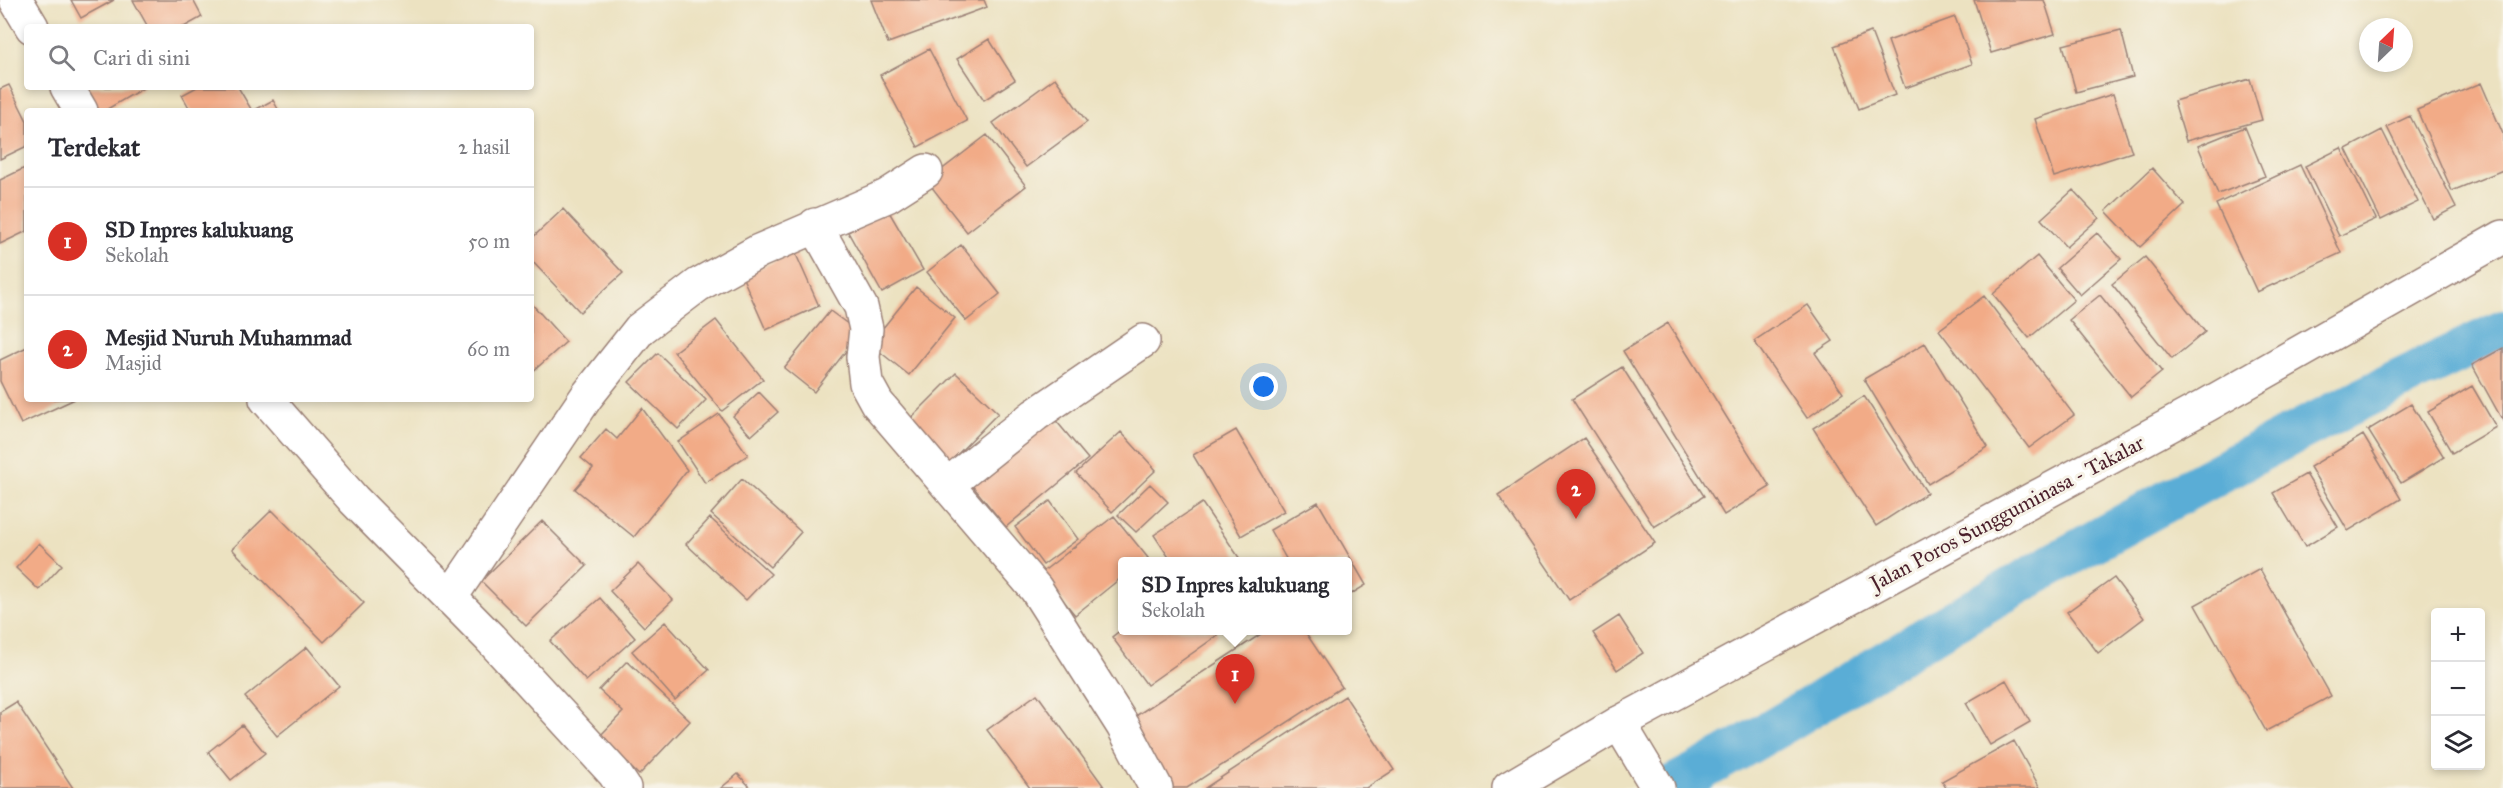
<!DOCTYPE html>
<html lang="id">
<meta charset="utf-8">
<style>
:root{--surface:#fff;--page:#f2f2f3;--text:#2b2b33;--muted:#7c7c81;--line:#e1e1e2;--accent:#d93025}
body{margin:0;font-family:"IM FELL Great Primer",serif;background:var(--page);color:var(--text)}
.controls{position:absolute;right:18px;bottom:18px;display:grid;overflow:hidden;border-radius:6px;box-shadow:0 3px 9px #0003}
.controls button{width:54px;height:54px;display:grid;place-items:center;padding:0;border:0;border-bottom:2px solid var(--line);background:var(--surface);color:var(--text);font:30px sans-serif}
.compass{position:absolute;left:2359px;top:18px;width:54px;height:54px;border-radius:50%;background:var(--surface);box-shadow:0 3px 9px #0003;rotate:25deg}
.you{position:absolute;left:1264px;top:387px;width:21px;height:21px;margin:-15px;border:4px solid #fff;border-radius:50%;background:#1a73e8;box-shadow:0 0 0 9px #1a73e833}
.badge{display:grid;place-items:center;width:39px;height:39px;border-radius:50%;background:var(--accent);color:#fff;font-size:20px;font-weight:700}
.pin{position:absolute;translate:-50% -50px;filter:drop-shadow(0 2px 3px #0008)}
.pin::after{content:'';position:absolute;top:32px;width:21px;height:18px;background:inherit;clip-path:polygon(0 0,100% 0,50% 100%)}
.popup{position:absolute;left:1118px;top:557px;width:234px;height:78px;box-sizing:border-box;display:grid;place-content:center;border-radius:6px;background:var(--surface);filter:drop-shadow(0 2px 4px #0005);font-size:20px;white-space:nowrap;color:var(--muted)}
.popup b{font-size:22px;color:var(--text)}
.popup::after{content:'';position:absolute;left:50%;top:100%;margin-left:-12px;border:12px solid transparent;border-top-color:var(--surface)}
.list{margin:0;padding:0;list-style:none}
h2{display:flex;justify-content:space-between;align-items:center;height:78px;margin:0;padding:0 24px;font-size:26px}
h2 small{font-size:20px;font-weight:400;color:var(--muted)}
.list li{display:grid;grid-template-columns:39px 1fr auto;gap:18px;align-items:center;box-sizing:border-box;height:108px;padding:0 24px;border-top:2px solid var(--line)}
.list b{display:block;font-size:22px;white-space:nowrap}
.list p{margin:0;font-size:20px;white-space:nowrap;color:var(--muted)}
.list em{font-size:20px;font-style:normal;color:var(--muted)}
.icon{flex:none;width:33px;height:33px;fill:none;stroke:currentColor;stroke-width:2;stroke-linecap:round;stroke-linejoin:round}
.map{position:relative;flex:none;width:2503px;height:788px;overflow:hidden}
.search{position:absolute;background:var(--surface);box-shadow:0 3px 9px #0003;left:24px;top:24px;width:510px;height:66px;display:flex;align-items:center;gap:15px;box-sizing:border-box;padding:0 21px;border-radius:6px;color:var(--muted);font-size:22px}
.panel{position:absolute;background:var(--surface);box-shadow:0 3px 9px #0003;left:24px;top:108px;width:510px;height:294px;border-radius:6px}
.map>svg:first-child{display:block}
</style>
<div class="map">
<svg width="2503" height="788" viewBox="0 0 2503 788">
<rect width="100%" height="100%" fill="#f7f3e8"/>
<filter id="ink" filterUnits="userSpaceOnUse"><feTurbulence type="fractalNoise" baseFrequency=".0167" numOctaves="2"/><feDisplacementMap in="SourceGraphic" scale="12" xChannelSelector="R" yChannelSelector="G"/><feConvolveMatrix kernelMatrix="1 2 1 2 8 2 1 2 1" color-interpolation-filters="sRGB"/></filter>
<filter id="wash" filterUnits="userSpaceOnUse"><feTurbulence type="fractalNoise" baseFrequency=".008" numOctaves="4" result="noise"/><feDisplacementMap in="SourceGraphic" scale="24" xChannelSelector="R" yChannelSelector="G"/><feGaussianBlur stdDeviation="1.35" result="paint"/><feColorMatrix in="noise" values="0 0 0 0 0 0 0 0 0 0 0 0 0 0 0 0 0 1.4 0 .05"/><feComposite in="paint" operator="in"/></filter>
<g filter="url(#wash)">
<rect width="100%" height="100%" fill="#ece2c1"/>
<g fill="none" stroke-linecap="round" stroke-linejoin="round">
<path stroke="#5aadd6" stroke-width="42" d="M1668,788C1778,731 1882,661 1990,600C2157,505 2328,411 2503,331"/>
</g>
<g id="blocks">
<path fill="#f2ab87" d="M71,0H114L81,18Z
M133,0H193L202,17L184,27H148Z
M871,0H984L987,7L888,43Z
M1974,0H2044L2055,34L1991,53Z
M1955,17L1972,64L1905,88L1888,41Z
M2121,30L2133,77L2076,92L2063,45Z
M1871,32L1895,95L1859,109L1834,46Z
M989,39L1015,80L984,100L957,59Z
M929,49L967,121L918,147L880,75Z
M1055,78L1087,122L1026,167L993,123Z
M2250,79L2262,120L2186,141L2174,101Z
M2481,83L2503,134V170L2452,191L2417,110Z
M9,85L27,121V146L0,159V89Z
M78,87H145L104,111H92Z
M197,87H238L251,109L247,111H191L182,95Z
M2113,94L2132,152L2054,177L2035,119Z
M273,100L279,111H253Z
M2410,116L2456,207L2433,219L2387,127Z
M2245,127L2265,176L2218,194L2198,146Z
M2382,130L2418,202L2381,220L2346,149Z
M987,135L1026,186L967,232L927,181Z
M2341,148L2376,219L2339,236L2305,166Z
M2300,165L2341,253L2257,292L2216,204Z
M27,167V231L0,244V180Z
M2152,168L2185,205L2140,247L2106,211Z
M2073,190L2099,218L2066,247L2041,219Z
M563,209L623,273L580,312L531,260V239Z
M888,210L923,270L882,293L848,232Z
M2097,233L2121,259L2080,295L2057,268Z
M961,245L1000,294L966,321L927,272Z
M795,252L819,306L766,330L742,276Z
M2037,256L2074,300L2029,338L1993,294Z
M2145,257L2205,332L2172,359L2112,284Z
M916,287L955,318L909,375L870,344Z
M2100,295L2162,372L2131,397L2069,320Z
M1984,296L2074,415L2029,448L1939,330Z
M531,303L566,342L531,373Z
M1808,305L1833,341L1815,353L1843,393L1807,418L1754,341Z
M830,311L860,333L814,392L784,368Z
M716,320L763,379L722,411L674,352Z
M1668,323L1770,487L1724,515L1623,351Z
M1925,343L1988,447L1928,484L1864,379Z
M27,347V399H75L21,424L0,381V360Z
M2503,348V421L2472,365Z
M658,353L706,400L678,429L629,382Z
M1622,367L1704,496L1654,527L1572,399Z
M956,373L998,413L947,465L905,424Z
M2472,386L2496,427L2452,453L2428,412Z
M759,392L778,412L751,436L733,416Z
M1864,396L1927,493L1876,526L1813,428Z
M2411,404L2444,457L2401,483L2368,430Z
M642,408L687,470L634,537L575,489L593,468L581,458L606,429L617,439Z
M719,414L748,455L705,483L678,442Z
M1052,416L1088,459L1006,527L971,484Z
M1236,430L1284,511L1241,536L1193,455Z
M1121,432L1156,470L1112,512L1076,473Z
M2363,435L2401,499L2348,531L2310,467Z
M1584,438L1655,543L1569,600L1498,495Z
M2306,474L2338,527L2305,547L2273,493Z
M742,479L801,532L770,567L711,514Z
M1150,484L1168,502L1136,532L1118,515Z
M1050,501L1078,539L1043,565L1015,527Z
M1318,502L1366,585L1348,596V562H1288L1270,530Z
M1202,503L1242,562H1172L1154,535Z
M272,510L364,603L324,642L232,549Z
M1114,516L1148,558L1143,562H1122V577L1075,615L1041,573Z
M710,518L771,574L746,600L686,544Z
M542,521L587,566L526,626L481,581Z
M39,543L62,565L39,590L16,568Z
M638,564L673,600L644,627L610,591Z
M2260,569L2331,696L2266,731L2195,605Z
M2114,578L2144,618L2098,653L2067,612Z
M600,598L635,638L586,681L550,641Z
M1619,616L1643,653L1617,670L1593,633Z
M665,622L709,670L675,700L632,651Z
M1122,629L1215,630L1218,635L1147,685L1112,637Z
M1267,630H1304L1342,687L1187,788H1173L1128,721Z
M307,647L339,686L277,736L245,697Z
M627,661L690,721L639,775L599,737L623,712L599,690Z
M2006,680L2030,722L1990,745L1966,703Z
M1037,694L1105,788H1030L987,730Z
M1345,696L1394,770L1366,788H1205Z
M16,702L73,788H0V712Z
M242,725L265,753L231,780L208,752Z
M2014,741L2040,788H1946L1942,781Z
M738,774L751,788H721Z"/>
</g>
</g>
<g filter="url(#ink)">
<use href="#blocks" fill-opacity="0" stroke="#9b8076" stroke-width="1.5"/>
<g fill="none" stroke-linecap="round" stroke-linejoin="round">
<defs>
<path id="street" d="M16,0L32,27
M67,87L81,111
M815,225L861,307L866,329L863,357L866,383L877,403L1036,589L1123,726L1156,788
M266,399L354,500L490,638L614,773L624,788
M947,485L1035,415L1143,341
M450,598L587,396L640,329L698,285L759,251L887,196L926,171
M1619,723L1658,788"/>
<path id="highway" d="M1509,788L1619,723L2207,405L2503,237"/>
</defs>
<use href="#street" stroke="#9b8076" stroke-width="36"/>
<use href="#highway" stroke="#9b8076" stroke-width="36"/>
<use href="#street" stroke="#fff" stroke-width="33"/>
<use href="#highway" stroke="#fff" stroke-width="33"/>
</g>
</g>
<g text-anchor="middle" stroke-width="6" stroke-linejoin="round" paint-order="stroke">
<g font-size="21" fill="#4a1f2b" stroke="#f7f3e8">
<text transform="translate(2007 513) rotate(-28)" y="7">Jalan Poros Sungguminasa - Takalar</text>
</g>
</g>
</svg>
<div class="controls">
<button>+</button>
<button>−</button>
<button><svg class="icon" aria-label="layers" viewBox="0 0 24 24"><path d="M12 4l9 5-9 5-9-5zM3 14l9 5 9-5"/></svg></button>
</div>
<svg class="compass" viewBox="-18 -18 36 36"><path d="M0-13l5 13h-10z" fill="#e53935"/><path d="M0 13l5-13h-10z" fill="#7c7c81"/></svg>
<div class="you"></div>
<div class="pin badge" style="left:1235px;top:704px">1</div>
<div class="popup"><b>SD Inpres kalukuang</b>Sekolah</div>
<div class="pin badge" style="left:1576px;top:519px">2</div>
<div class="search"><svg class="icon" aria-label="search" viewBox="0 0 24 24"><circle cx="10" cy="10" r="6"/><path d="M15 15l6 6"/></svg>Cari di sini</div>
<section class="panel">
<h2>Terdekat<small>2 hasil</small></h2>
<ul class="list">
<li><span class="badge">1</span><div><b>SD Inpres kalukuang</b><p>Sekolah</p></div><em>50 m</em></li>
<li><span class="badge">2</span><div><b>Mesjid Nuruh Muhammad</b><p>Masjid</p></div><em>60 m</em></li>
</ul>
</section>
</div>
